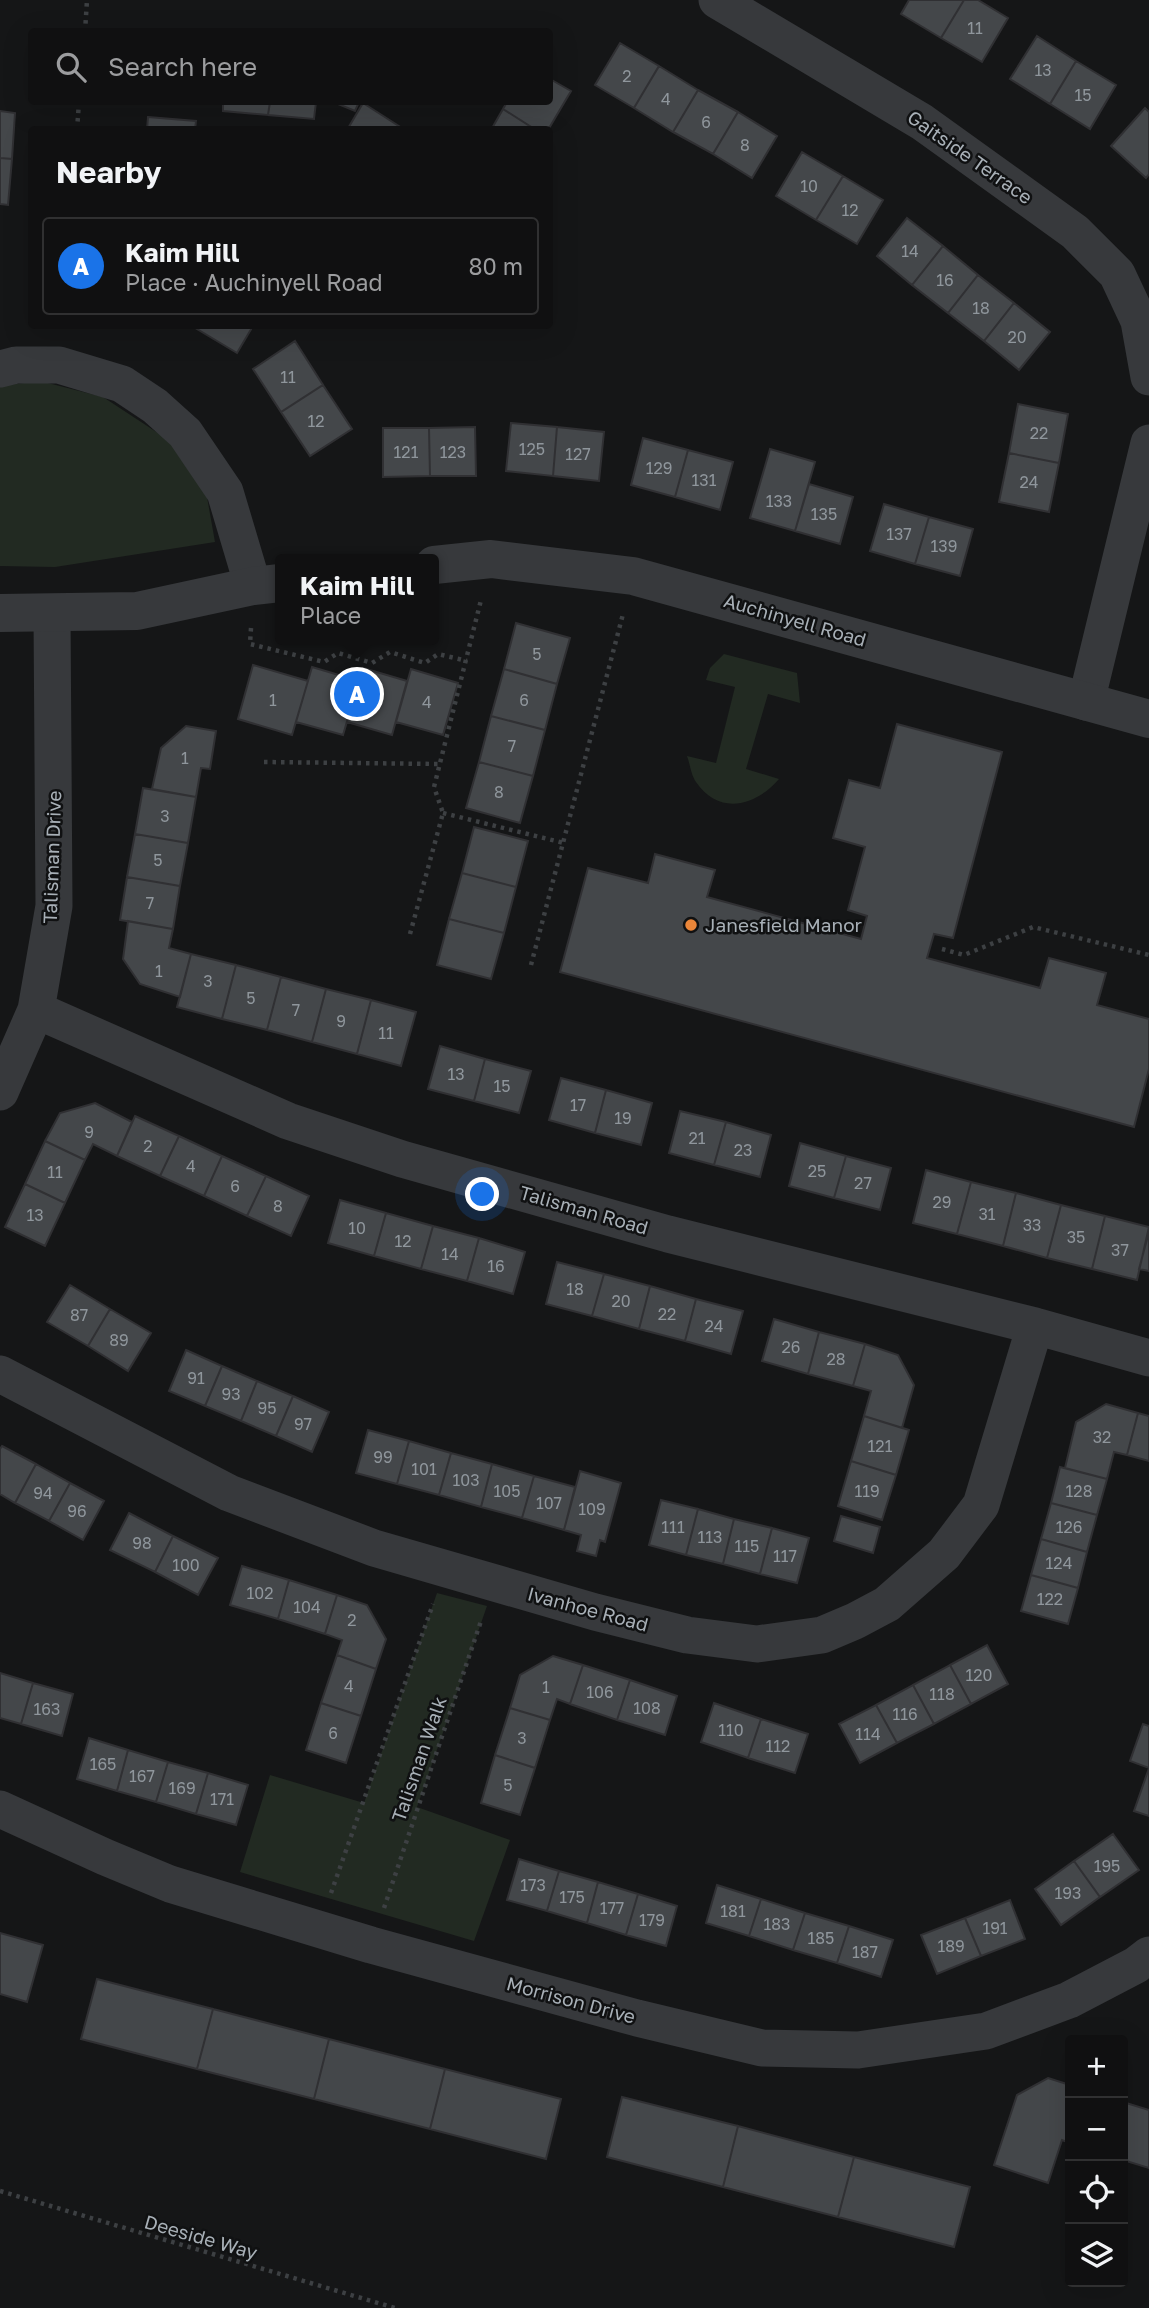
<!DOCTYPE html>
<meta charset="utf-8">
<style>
:root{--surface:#101011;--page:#19191a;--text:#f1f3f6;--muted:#9c9d9f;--line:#303031;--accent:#1a73e8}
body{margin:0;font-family:"Golos Text",sans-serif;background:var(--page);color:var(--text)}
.controls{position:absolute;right:21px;bottom:21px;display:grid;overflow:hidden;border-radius:7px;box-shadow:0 7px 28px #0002}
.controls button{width:63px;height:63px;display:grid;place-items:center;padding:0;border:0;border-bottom:2px solid var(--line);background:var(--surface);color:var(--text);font:35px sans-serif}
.you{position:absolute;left:483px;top:1195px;width:24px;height:24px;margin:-18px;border:5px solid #fff;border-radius:50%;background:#1a73e8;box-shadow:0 0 0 10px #1a73e833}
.badge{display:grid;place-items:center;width:46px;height:46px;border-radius:50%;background:var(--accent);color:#fff;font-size:23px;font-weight:700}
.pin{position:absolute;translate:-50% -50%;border:4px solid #fff;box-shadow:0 2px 7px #0006}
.popup{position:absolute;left:275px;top:554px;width:164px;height:91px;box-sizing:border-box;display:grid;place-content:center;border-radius:7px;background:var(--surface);filter:drop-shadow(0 2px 5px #0005);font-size:23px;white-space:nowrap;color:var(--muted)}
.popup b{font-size:26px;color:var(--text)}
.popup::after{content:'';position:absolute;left:50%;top:100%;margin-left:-14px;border:14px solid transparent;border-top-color:var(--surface)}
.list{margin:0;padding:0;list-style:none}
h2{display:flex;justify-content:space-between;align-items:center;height:91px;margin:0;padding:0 28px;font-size:30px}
h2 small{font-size:23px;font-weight:400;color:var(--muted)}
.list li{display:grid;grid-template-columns:46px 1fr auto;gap:21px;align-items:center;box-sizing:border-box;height:98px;margin:0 14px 14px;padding:0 14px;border:2px solid var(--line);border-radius:7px}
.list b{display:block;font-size:26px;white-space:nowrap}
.list p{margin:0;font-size:23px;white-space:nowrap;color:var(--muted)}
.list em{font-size:23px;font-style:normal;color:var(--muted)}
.icon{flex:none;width:38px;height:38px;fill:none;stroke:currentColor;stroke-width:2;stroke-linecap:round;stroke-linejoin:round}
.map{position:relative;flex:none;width:1149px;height:2308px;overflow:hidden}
.search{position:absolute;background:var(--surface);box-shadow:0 7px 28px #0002;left:28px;top:28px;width:525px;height:77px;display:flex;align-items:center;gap:18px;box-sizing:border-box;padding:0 24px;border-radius:7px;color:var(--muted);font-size:26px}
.panel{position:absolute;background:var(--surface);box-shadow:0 7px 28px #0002;left:28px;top:126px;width:525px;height:203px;border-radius:7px}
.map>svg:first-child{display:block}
</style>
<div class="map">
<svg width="1149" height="2308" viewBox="0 0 1149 2308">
<rect width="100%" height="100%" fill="#151617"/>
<path fill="#222a22" d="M40,381L103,397L167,439L207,497L215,542L55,567L0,566V386Z
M724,654L797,673L800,703L768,694L746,769L779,779C756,806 719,816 696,782C691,775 690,764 687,756L716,763L735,687L706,680L710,668Z
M437,1593L487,1606L417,1807L510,1840L474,1941L240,1872L270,1775L364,1803Z"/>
<path fill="#44474a" stroke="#303033" stroke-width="2" d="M909,0H964L941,38L901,14Z
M964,0H978L1008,18L982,62L941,38Z
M1037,36L1076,61L1050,104L1010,79Z
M620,43L659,66L634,108L595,85Z
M1076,61L1116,85L1090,129L1050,104Z
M659,66L698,90L673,132L634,108Z
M550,79L571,91L548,130H536L503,109L507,102H550Z
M698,90L738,112L713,154L673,132Z
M223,102H270L268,115L223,111Z
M270,102H316L314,119L268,115Z
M339,102H359L355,111L338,104Z
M363,103L405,130H347Z
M1145,108L1149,112V174L1146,178L1111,146Z
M503,109L536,130H491Z
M0,111L15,113L12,159L0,158Z
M738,112L777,136L752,178L713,154Z
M148,117L196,121L195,130H147Z
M802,152L843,176L816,220L776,196Z
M0,158L12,159L8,205L0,204Z
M843,176L883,200L857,244L816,220Z
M907,218L943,246L912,285L877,256Z
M943,246L978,275L948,313L912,285Z
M978,275L1014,303L984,341L948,313Z
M1014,303L1050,332L1019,370L984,341Z
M192,326H253L237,353Z
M295,341L323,385L281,412L253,369Z
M323,385L352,429L310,456L281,412Z
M1018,404L1068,414L1059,463L1009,453Z
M511,423L557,427L553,476L506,471Z
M475,427L476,476H430L429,428Z
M557,427L604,432L599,481L553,476Z
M383,428H429L430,476L383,477Z
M643,438L688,450L675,497L631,485Z
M770,449L815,462L795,531L750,518Z
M688,450L733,462L720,510L675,497Z
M1009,453L1059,463L1049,512L999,502Z
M809,484L853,497L840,544L795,531Z
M884,504L929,517L915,564L870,551Z
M929,517L973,529L960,576L915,564Z
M516,623L570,638L557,684L504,669Z
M253,665L308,681L292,735L238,719Z
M312,667L359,681L343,735L296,722Z
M363,668L407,681L392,735L347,722Z
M411,669L458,683L443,735L396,722Z
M504,669L557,684L545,730L491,716Z
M491,716L545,730L533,776L479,762Z
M897,724L1002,752L953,938L934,934L927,958L1040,988L1049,958L1106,973L1097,1005L1149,1019V1069L1134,1127L560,972L588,868L648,883L655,854L715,870L707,897L861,939L867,916L848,910L865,847L833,838L849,780L880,788Z
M186,726L216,731L210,769L201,768L196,797L152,789L161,748Z
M479,762L533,776L520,823L466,808Z
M143,788L196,797L188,843L135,834Z
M474,827L528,841L516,887L462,873Z
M135,834L188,843L180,886L127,877Z
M462,873L516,887L504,933L449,919Z
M127,877L180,886L173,929L120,920Z
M449,919L504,933L491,979L437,965Z
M128,921L173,929L169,948L191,954L180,997L140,984L123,959Z
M191,954L236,965L222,1019L177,1007Z
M236,965L281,977L267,1030L222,1019Z
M281,977L326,989L312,1042L267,1030Z
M326,989L371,1000L357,1054L312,1042Z
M371,1000L416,1012L401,1066L357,1054Z
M440,1046L485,1059L474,1101L428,1089Z
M485,1059L531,1071L519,1113L474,1101Z
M561,1078L606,1090L595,1133L549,1120Z
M606,1090L652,1103L641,1145L595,1133Z
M95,1103L132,1122L117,1156L93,1144L85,1160L45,1141L60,1113Z
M680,1111L726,1122L714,1165L669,1153Z
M135,1116L179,1136L160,1176L117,1156Z
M726,1122L771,1135L760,1177L714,1165Z
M179,1136L222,1156L204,1196L160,1176Z
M45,1141L85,1160L65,1203L25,1184Z
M800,1143L846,1156L834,1198L789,1186Z
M222,1156L266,1176L247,1216L204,1196Z
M846,1156L891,1168L880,1210L834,1198Z
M926,1170L971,1182L957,1234L913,1223Z
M266,1176L309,1196L291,1236L247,1216Z
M971,1182L1016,1193L1003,1246L957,1234Z
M25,1184L65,1203L45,1246L5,1227Z
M1016,1193L1061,1205L1047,1258L1003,1246Z
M340,1200L386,1213L374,1256L328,1243Z
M1061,1205L1105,1216L1092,1269L1047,1258Z
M386,1213L433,1226L421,1269L374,1256Z
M1105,1216L1149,1227L1137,1280L1092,1269Z
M433,1226L479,1238L467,1281L421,1269Z
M1149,1232V1271L1139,1269Z
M479,1238L525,1252L513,1294L467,1281Z
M557,1262L604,1274L592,1316L546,1304Z
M604,1274L650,1286L639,1329L592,1316Z
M70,1285L110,1309L88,1346L47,1322Z
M650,1286L696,1299L685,1341L639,1329Z
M696,1299L743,1311L731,1354L685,1341Z
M110,1309L151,1333L128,1371L88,1346Z
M774,1319L819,1332L808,1374L762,1361Z
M819,1332L865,1344L853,1386L808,1374Z
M865,1344L898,1355L914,1385L902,1428L864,1416L871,1391L853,1386Z
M186,1350L222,1366L205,1406L169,1391Z
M222,1366L257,1381L241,1421L205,1406Z
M257,1381L293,1396L276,1436L241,1421Z
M293,1396L329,1412L312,1452L276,1436Z
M1106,1404L1138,1413L1127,1455L1114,1452L1107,1479L1065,1468L1076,1422Z
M1138,1413L1149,1416V1461L1127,1455Z
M864,1416L909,1430L896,1475L851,1461Z
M368,1430L409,1441L397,1484L356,1473Z
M409,1441L451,1453L439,1495L397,1484Z
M2,1446L36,1464L15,1503L0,1494V1449Z
M451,1453L492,1464L481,1507L439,1495Z
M851,1461L896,1475L882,1520L838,1506Z
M36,1464L70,1483L49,1521L15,1503Z
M492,1464L534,1476L522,1518L481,1507Z
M1060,1467L1107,1479L1097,1515L1051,1503Z
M580,1471L621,1483L605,1542L600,1540L596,1556L577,1551L581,1535L564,1530Z
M534,1476L575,1487L564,1530L522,1518Z
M70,1483L104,1501L83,1540L49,1521Z
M661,1500L698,1509L686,1555L649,1545Z
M1051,1503L1097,1515L1087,1552L1041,1539Z
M698,1509L734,1519L723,1564L686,1555Z
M129,1513L173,1536L155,1572L110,1550Z
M841,1516L880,1527L873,1553L834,1541Z
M734,1519L772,1528L760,1574L723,1564Z
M772,1528L809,1538L797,1583L760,1574Z
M173,1536L218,1558L198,1595L155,1572Z
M1041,1539L1087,1552L1078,1588L1031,1575Z
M242,1566L289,1580L278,1619L230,1605Z
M1031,1575L1078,1588L1068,1624L1021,1611Z
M289,1580L337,1595L325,1634L278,1619Z
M337,1595L367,1605L386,1639L376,1669L337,1655L342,1640L325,1634Z
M987,1645L1008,1684L971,1704L950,1665Z
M337,1655L376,1669L361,1716L321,1703Z
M553,1656L583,1665L570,1704L557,1699L550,1720L510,1708L520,1675Z
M583,1665L630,1680L617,1720L570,1704Z
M950,1665L971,1704L934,1724L913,1685Z
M0,1673L33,1683L21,1724L0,1718Z
M630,1680L677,1696L665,1735L617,1720Z
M33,1683L73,1694L62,1736L21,1724Z
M913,1685L934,1724L897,1743L876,1705Z
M321,1703L361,1716L346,1763L306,1750Z
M714,1703L761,1719L748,1758L701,1742Z
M876,1705L897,1743L860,1763L839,1724Z
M510,1708L550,1720L535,1768L495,1755Z
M761,1719L808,1734L795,1773L748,1758Z
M1143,1724L1149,1726V1768L1130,1761Z
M89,1738L128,1750L117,1791L77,1779Z
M128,1750L168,1762L156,1802L117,1791Z
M495,1755L535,1768L520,1815L481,1803Z
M168,1762L208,1773L196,1814L156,1802Z
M1149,1768V1816L1134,1811Z
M208,1773L248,1785L236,1825L196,1814Z
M1113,1834L1139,1870L1100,1897L1074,1861Z
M519,1859L559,1871L547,1911L507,1900Z
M1074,1861L1100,1897L1061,1925L1035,1889Z
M559,1871L598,1882L587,1923L547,1911Z
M598,1882L638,1894L626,1935L587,1923Z
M717,1885L761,1899L749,1936L706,1923Z
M638,1894L677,1906L666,1946L626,1935Z
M761,1899L805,1913L793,1950L749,1936Z
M1010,1900L1025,1939L981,1956L965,1918Z
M805,1913L849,1926L837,1963L793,1950Z
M965,1918L981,1956L937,1974L921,1935Z
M849,1926L893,1940L881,1977L837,1963Z
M0,1933L43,1945L27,2002L0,1994Z
M97,1979L213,2009L197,2069L81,2039Z
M213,2009L329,2039L314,2099L197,2069Z
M329,2039L445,2069L430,2129L314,2099Z
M445,2069L561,2099L546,2159L430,2129Z
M1048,2078L1070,2085V2143L1062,2140L1048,2183L994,2165L1017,2095Z
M622,2097L738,2126L723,2187L607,2157Z
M1123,2102L1149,2110V2168L1123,2160Z
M738,2126L854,2157L838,2217L723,2187Z
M854,2157L970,2187L954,2247L838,2217Z"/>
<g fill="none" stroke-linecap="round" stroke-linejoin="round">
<path stroke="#3d4043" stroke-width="4.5" stroke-dasharray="3.5 5" stroke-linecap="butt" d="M85,32L87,0
M77,130L79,102
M251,628L250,644L324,662L338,653L372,663L390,652L425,663L438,654L467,661
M264,762L440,764
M443,813L564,843
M410,934L443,813L434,787L481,600
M942,949L964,955L1033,927L1149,955
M531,965L623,614
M331,1893L433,1604
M384,1908L481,1621
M0,2191L395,2308"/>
<path stroke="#37393c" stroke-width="37" d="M717,0L922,122L1075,232L1117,274L1139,321L1149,377
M0,369L16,365H59L122,384L155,406L185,433L225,492L253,586
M1086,702L1149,443
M36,1010L288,1121L402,1159L668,1234L1035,1326L1149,1358
M0,1092L36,1010L54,906L52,614
M0,1374L229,1493L374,1548L595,1612L687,1635L757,1644L822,1635L855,1621L887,1604L944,1554L981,1505L1035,1326
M0,1809L105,1857L170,1884L371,1945L637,2018L762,2048L858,2050L986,2031L1069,2000L1136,1965L1149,1955"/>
<path stroke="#37393c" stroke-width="38" d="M434,565L491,559L633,576L1149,719
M0,613L137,611L253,586L280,583"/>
</g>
<circle fill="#eb8639" stroke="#101112" stroke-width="2.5" cx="691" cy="925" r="7"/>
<g text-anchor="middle" stroke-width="5" stroke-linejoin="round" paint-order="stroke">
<g font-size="16" fill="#8f969c">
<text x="975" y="34">11</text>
<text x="1043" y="76">13</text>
<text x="627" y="82">2</text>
<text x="1083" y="101">15</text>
<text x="666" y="105">4</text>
<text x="706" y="128">6</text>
<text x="745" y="151">8</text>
<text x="809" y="192">10</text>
<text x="850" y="216">12</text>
<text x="910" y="257">14</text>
<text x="945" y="286">16</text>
<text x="981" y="314">18</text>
<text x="1017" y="343">20</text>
<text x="288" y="383">11</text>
<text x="316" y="427">12</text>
<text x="1039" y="439">22</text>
<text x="532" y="455">125</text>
<text x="406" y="458">121</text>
<text x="453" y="458">123</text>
<text x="578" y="460">127</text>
<text x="659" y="474">129</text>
<text x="704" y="486">131</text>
<text x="1029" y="488">24</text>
<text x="779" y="507">133</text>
<text x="824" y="520">135</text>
<text x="899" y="540">137</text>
<text x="944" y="552">139</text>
<text x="537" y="660">5</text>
<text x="273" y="706">1</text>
<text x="524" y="706">6</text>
<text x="427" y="708">4</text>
<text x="512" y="752">7</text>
<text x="185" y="764">1</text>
<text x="499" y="798">8</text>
<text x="165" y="822">3</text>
<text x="158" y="866">5</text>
<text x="150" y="909">7</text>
<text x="159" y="977">1</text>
<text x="208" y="987">3</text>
<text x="251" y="1004">5</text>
<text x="296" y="1016">7</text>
<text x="341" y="1027">9</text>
<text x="386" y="1039">11</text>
<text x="456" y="1080">13</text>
<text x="502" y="1092">15</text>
<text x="578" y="1111">17</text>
<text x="623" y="1124">19</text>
<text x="89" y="1138">9</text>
<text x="697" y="1144">21</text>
<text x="148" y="1152">2</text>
<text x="743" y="1156">23</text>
<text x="191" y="1172">4</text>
<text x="817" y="1177">25</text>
<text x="55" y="1178">11</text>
<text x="863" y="1189">27</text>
<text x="235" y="1192">6</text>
<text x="942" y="1208">29</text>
<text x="278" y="1212">8</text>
<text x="987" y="1220">31</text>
<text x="35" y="1221">13</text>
<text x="1032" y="1231">33</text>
<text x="357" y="1234">10</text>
<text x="1076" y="1243">35</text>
<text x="403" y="1247">12</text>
<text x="1120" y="1256">37</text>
<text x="450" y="1260">14</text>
<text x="496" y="1272">16</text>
<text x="575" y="1295">18</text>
<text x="621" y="1307">20</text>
<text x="667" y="1320">22</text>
<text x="79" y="1321">87</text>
<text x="714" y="1332">24</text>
<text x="119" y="1346">89</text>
<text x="791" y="1353">26</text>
<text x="836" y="1365">28</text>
<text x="196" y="1384">91</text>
<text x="231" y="1400">93</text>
<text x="267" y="1414">95</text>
<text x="303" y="1430">97</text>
<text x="1102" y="1443">32</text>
<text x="880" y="1452">121</text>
<text x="383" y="1463">99</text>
<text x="424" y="1475">101</text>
<text x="466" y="1486">103</text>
<text x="507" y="1497">105</text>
<text x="867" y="1497">119</text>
<text x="1079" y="1497">128</text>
<text x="43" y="1499">94</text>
<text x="549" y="1509">107</text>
<text x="592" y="1515">109</text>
<text x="77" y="1517">96</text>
<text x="673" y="1533">111</text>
<text x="1069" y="1533">126</text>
<text x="710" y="1543">113</text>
<text x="142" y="1549">98</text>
<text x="747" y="1552">115</text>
<text x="785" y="1562">117</text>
<text x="1059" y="1569">124</text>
<text x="186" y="1571">100</text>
<text x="260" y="1599">102</text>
<text x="1050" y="1605">122</text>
<text x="307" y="1613">104</text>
<text x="352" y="1626">2</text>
<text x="979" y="1681">120</text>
<text x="349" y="1692">4</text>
<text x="546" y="1693">1</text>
<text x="600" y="1698">106</text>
<text x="942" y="1700">118</text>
<text x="647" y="1714">108</text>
<text x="47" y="1715">163</text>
<text x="905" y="1720">116</text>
<text x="731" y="1736">110</text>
<text x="333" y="1739">6</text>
<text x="868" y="1740">114</text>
<text x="522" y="1744">3</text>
<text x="778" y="1752">112</text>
<text x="103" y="1770">165</text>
<text x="142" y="1782">167</text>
<text x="508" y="1791">5</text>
<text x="182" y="1794">169</text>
<text x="222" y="1805">171</text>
<text x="1107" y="1872">195</text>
<text x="533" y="1891">173</text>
<text x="1068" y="1899">193</text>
<text x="572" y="1903">175</text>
<text x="612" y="1914">177</text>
<text x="733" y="1917">181</text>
<text x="652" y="1926">179</text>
<text x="777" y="1930">183</text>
<text x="995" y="1934">191</text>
<text x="821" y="1944">185</text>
<text x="951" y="1952">189</text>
<text x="865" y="1958">187</text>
</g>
<g font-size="19" fill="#a8b0b7" stroke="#101112">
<text transform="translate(970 157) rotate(35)" y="7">Gaitside Terrace</text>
<text transform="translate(795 620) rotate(16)" y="7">Auchinyell Road</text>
<text transform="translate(52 857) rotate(-88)" y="7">Talisman Drive</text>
<text transform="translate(584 1210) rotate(16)" y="7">Talisman Road</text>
<text transform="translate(588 1609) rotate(15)" y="7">Ivanhoe Road</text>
<text transform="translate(419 1759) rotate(-71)" y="7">Talisman Walk</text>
<text transform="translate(571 2000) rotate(15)" y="7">Morrison Drive</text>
<text transform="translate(201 2237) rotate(16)" y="7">Deeside Way</text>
</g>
<g font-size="19" fill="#a8b0b7" stroke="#101112" text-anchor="start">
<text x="705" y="932">Janesfield Manor</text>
</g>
</g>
</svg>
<div class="controls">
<button>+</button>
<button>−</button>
<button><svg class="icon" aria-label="locate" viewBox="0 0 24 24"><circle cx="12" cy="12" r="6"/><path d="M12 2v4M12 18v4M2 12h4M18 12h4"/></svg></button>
<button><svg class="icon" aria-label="layers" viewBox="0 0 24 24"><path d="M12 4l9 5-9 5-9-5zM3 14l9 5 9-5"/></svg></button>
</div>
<div class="you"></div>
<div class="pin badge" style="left:357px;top:694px">A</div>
<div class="popup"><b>Kaim Hill</b>Place</div>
<div class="search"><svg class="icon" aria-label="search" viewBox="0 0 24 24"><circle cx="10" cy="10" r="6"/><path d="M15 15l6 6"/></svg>Search here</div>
<section class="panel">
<h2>Nearby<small></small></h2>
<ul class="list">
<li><span class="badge">A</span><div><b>Kaim Hill</b><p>Place · Auchinyell Road</p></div><em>80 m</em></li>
</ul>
</section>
</div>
